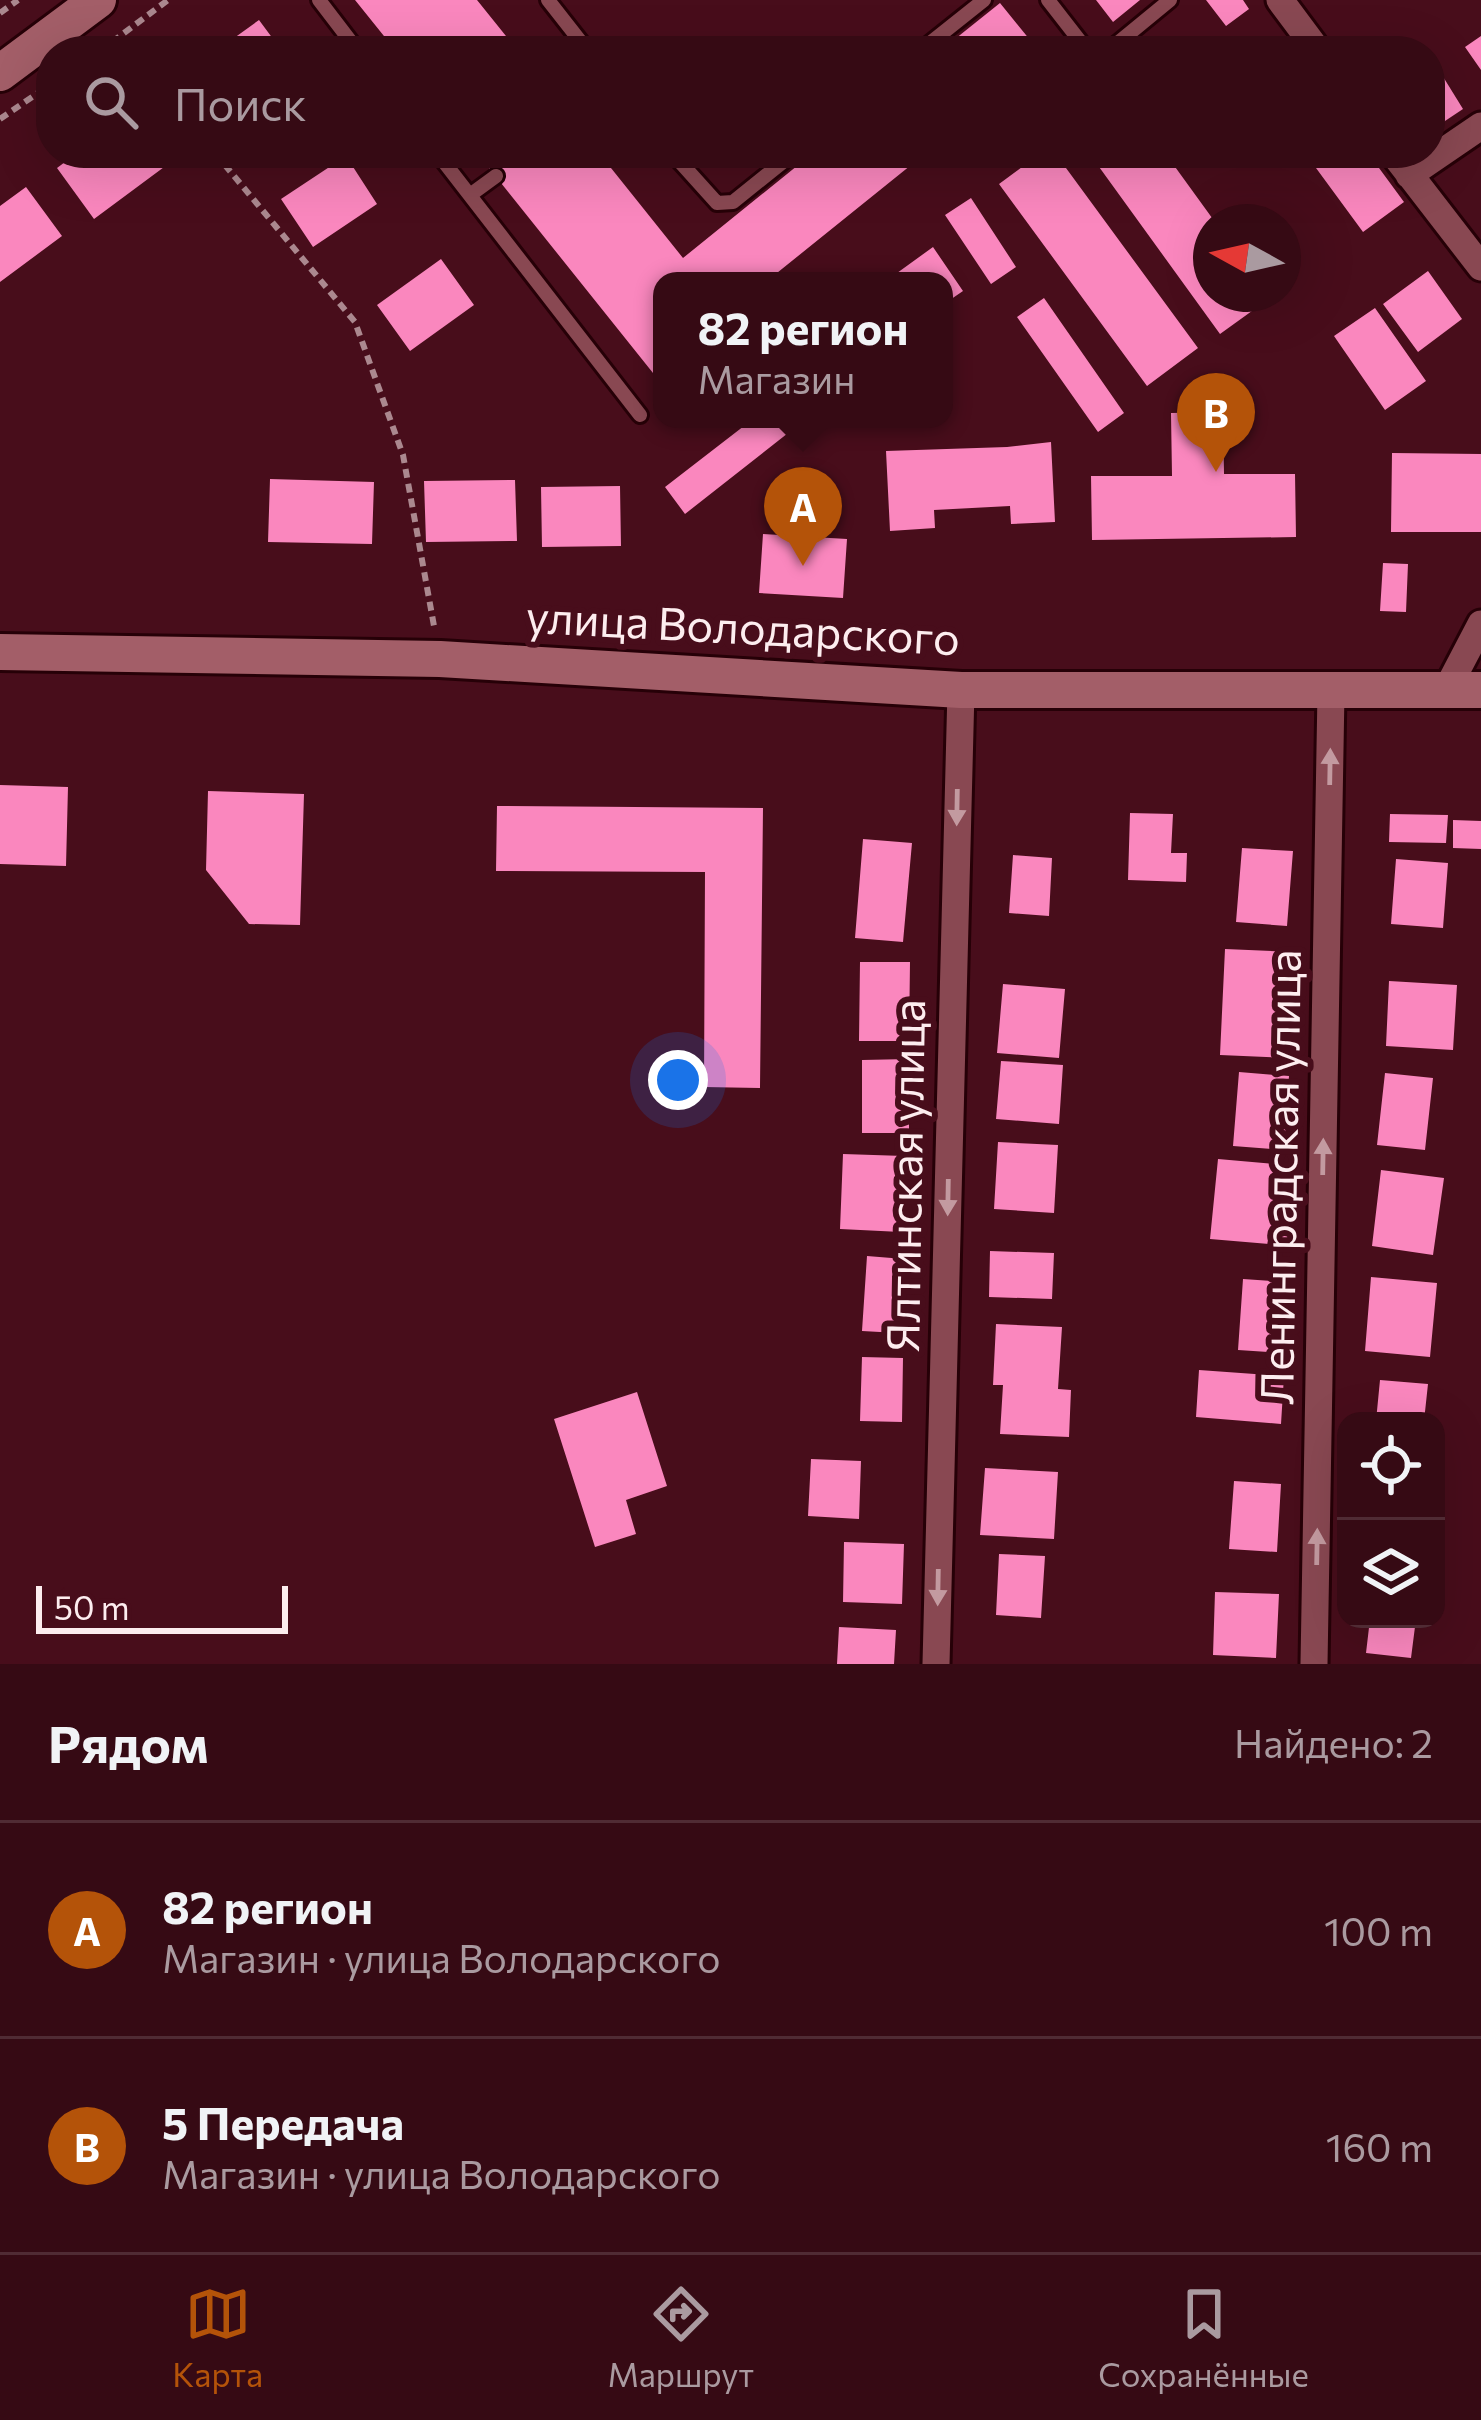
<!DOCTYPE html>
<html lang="ru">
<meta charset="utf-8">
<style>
:root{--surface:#360a14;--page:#3d131d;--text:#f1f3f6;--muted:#aa9aa0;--line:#502b34;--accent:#b45309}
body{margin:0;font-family:Commissioner,sans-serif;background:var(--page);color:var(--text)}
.controls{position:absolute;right:36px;bottom:36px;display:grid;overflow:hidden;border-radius:24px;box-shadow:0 12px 48px #0002}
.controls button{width:108px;height:108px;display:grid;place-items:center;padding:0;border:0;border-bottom:3px solid var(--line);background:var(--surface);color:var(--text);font:60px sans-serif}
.compass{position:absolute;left:1193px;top:204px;width:108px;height:108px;border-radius:50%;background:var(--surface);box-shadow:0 12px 48px #0002;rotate:278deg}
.scale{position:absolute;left:36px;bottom:30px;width:252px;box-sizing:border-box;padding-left:12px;border:6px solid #fdedef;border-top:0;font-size:33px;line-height:42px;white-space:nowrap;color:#fdedef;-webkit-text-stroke:9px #480d1b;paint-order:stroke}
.you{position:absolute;left:678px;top:1080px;width:42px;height:42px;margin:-30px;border:9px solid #fff;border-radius:50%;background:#1a73e8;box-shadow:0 0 0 18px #1a73e833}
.badge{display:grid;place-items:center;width:78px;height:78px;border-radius:50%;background:var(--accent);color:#fff;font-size:39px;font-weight:700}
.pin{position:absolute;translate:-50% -99px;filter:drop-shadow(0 3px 6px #0008)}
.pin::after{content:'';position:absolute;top:63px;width:42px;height:36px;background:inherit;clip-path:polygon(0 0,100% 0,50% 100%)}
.popup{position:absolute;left:653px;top:272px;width:300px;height:156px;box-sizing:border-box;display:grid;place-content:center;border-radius:24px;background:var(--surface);filter:drop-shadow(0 3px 9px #0005);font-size:39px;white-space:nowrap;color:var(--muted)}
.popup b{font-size:45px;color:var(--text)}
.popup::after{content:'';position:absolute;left:50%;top:100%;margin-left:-24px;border:24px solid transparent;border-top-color:var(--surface)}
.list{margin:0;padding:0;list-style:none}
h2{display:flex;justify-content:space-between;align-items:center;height:156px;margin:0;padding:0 48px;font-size:51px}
h2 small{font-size:39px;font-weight:400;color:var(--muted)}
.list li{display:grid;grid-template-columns:78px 1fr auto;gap:36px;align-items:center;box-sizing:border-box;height:216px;padding:0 48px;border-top:3px solid var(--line)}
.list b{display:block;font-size:45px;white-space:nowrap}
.list p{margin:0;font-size:39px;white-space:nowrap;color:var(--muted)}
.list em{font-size:39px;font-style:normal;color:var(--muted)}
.icon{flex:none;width:66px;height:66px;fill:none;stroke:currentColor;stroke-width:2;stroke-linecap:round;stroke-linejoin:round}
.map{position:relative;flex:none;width:1481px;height:1664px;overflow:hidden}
.search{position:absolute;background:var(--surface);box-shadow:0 12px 48px #0002;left:36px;right:36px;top:36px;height:132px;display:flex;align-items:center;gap:30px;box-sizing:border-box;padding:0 42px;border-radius:48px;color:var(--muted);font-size:45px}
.sheet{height:588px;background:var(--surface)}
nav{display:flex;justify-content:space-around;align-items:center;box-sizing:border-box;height:168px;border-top:3px solid var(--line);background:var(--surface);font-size:33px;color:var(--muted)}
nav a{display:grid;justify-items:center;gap:6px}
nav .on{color:var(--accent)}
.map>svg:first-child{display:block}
</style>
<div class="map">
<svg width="1481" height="1664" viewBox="0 0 1481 1664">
<rect width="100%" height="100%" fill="#480d1b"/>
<path fill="#fa87be" d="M355,0H477L518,51H396Z
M1096,0H1140L1113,22Z
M1206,0H1243L1249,9L1226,26Z
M1000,3L1039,51H940Z
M259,20L282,51H216Z
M1481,36V70L1465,47Z
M1442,75L1463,109L1433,129L1430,82Z
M77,153H183L94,219L57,168Z
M477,153H599L683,258L813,153H926L767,281H662V365L653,373Z
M1041,153H1055L1198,348L1147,386L999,184Z
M1089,153H1165L1215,222H1211V294H1267L1270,298L1220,334Z
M1305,153H1368L1404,202L1363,232Z
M346,156L377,204L313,247L281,199Z
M26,187L62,236L0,282V206Z
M971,198L1016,267L991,284L945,215Z
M933,247L963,291L944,304V281H886Z
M441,259L474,305L410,351L377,305Z
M1428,271L1462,319L1418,352L1383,304Z
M1044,298L1124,413L1098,432L1017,317Z
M1375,308L1426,381L1385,410L1334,336Z
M1223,412L1224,474H1295L1296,537L1092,540L1091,476H1172L1171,413Z
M753,419H791L797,426L685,514L665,487Z
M1051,442L1055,522L1011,524L1010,506L934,510L935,528L890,531L886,451L1007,447Z
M1392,453L1481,454V532H1391Z
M270,479L374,482L372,544L268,542Z
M515,480L517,541L426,542L424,481Z
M620,486L621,546L542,547L541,487Z
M763,534L847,539L843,598L759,593Z
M1383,563L1408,564L1406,612L1380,611Z
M0,785L68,787L66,866L0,864Z
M208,791L304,794L300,925L249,924L206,870Z
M497,806L763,808L760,1088L704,1087L705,872L496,871Z
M1130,813L1173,814L1171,853H1187L1186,882L1128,880Z
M1390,814L1448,815L1446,843L1389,842Z
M1453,820L1481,821V849L1453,848Z
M863,839L912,843L903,942L855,938Z
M1242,848L1293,851L1287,926L1236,922Z
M1013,855L1052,858L1049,916L1009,913Z
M1396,859L1448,863L1443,928L1391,924Z
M1225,949L1292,952L1287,1058L1220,1055Z
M860,962H910L909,1041H859Z
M1389,981L1457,985L1453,1050L1386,1046Z
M1003,984L1065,989L1059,1058L997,1053Z
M909,1059V1133H862V1060Z
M1001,1061L1063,1065L1059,1124L996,1119Z
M1239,1072L1289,1076L1284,1150L1233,1146Z
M1385,1073L1433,1078L1425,1150L1377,1145Z
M998,1142L1058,1145L1054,1213L994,1209Z
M843,1154L904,1156L901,1232L840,1229Z
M1218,1159L1298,1166L1292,1246L1210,1239Z
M1381,1170L1444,1178L1433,1255L1372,1246Z
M990,1251L1054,1253L1052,1299L989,1297Z
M867,1256L904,1259L898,1333L862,1331Z
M1371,1277L1437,1283L1430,1357L1365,1351Z
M1243,1279L1286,1282L1281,1353L1238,1350Z
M996,1324L1062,1327L1058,1389L1071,1390L1069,1437L1000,1434L1003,1385H993Z
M862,1357L903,1358L902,1422L860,1421Z
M1199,1370L1284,1376L1281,1424L1196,1417Z
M1380,1380L1428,1384L1424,1421H1376Z
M637,1392L667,1486L626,1500L636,1534L595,1547L554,1419Z
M811,1459L861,1461L859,1519L808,1516Z
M985,1468L1058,1472L1054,1539L980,1535Z
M1234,1481L1281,1484L1277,1552L1229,1549Z
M844,1542L904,1544L902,1604L843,1602Z
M999,1554L1045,1556L1041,1618L996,1615Z
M1215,1592L1279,1594L1276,1658L1213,1655Z
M1370,1619H1416L1411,1658L1366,1653Z
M839,1627L896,1630L894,1664H837Z"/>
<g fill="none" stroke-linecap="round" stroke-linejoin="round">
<defs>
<path id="lane" d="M319,0L358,51
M548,0L588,51
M1048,0L1083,45L1093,51
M920,51L984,0
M1108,51L1170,0
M437,153L640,415
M672,153L717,203L733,202L794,153
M470,195L496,176"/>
<path id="street" d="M1280,0L1318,51
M1393,153L1481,267
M1409,175L1481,126
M1447,689L1481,624
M936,1664L961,690
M1314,1664L1331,692"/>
<path id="secondary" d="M0,73L98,0
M0,652L440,659L961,690H1481"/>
</defs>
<use href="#lane" stroke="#260007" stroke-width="20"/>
<use href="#street" stroke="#260007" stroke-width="33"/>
<use href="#secondary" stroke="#260007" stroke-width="42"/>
<path stroke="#ab888f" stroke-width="6" stroke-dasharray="9 6" stroke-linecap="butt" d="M0,13L18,0
M100,51L168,0
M0,119L51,84
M215,153L355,322L403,455L434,626"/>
<use href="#lane" stroke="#894852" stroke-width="14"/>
<use href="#street" stroke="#894852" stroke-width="27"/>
<use href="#secondary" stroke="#a35e68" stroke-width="36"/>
</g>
<defs><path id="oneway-solid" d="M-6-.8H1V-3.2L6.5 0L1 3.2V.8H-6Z" transform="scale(3)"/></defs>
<g fill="#c39aa0">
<use href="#oneway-solid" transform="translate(1330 767) rotate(-89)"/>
<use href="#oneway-solid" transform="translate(957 807) rotate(91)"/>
<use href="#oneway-solid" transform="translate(1323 1157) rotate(-89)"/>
<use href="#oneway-solid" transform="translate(948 1197) rotate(91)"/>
<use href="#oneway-solid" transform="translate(1317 1547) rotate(-89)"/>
<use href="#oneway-solid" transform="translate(938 1587) rotate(91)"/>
</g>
<g text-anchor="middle" stroke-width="12" stroke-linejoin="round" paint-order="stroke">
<g font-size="45" fill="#fdedef" stroke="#480d1b">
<text transform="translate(743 628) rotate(3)" y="16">улица Володарского</text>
<text transform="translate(906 1176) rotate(-89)" y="16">Ялтинская улица</text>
<text transform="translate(1281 1177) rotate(-89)" y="16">Ленинградская улица</text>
</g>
</g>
</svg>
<div class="controls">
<button><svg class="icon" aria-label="locate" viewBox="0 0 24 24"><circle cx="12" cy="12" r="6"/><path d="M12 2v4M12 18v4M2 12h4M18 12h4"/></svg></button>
<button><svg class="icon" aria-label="layers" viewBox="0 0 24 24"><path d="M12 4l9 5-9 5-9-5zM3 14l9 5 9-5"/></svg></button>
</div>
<svg class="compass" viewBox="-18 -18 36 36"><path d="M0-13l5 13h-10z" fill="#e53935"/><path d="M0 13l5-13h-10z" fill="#aa9aa0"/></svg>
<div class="scale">50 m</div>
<div class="you"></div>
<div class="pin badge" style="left:803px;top:566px">A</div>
<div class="popup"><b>82 регион</b>Магазин</div>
<div class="pin badge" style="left:1216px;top:472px">B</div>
<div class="search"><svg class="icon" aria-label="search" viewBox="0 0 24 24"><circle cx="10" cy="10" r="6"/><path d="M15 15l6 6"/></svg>Поиск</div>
</div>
<section class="sheet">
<h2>Рядом<small>Найдено: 2</small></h2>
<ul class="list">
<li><span class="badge">A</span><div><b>82 регион</b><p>Магазин · улица Володарского</p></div><em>100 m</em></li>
<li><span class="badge">B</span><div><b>5 Передача</b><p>Магазин · улица Володарского</p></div><em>160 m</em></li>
</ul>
</section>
<nav>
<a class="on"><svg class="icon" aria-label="map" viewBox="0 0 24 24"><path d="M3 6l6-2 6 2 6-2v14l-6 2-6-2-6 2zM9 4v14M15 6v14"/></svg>Карта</a>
<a><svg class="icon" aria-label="directions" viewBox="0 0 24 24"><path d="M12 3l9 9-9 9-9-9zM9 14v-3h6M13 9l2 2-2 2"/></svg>Маршрут</a>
<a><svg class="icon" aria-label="saved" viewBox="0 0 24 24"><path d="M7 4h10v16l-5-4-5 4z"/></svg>Сохранённые</a>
</nav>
